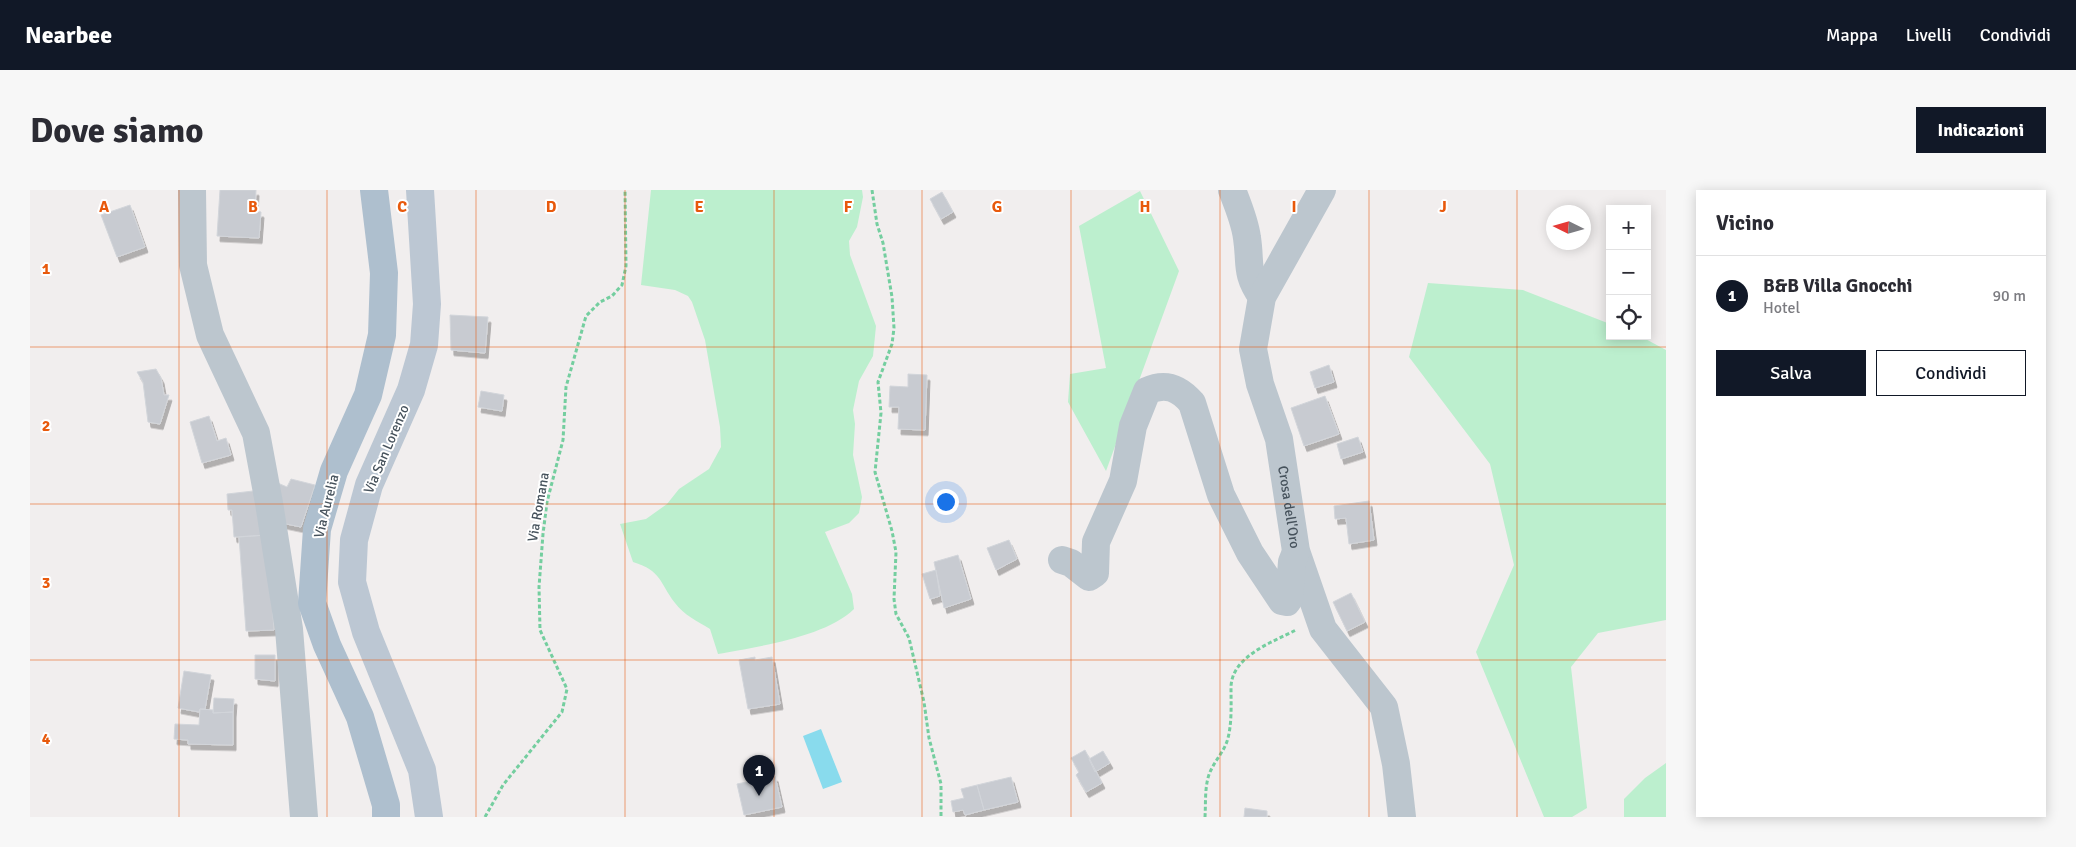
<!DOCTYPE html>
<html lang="it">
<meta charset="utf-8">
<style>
:root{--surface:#fff;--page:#f7f7f7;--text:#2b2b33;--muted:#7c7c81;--line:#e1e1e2;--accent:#111827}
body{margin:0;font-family:Signika,sans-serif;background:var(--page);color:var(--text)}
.controls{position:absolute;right:15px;top:15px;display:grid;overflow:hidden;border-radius:0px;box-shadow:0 2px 12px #0003}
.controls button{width:45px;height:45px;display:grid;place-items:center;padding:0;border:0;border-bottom:1px solid var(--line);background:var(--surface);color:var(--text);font:25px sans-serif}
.compass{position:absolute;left:1516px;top:15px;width:45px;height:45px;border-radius:50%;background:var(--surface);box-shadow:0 2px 12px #0003;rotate:275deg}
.you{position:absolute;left:915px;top:311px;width:18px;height:18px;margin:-12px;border:4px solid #fff;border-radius:50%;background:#1a73e8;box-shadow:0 0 0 8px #1a73e833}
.badge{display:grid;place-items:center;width:32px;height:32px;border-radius:50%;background:var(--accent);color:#fff;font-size:16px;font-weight:700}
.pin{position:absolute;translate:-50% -41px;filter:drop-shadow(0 1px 2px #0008)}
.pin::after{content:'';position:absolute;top:26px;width:18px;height:15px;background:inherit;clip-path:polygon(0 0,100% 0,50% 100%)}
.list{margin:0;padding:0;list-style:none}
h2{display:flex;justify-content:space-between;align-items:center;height:65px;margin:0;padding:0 20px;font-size:21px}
h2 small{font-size:16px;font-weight:400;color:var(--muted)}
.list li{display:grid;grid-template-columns:32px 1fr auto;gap:15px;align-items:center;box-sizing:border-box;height:80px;padding:0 20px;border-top:1px solid var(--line)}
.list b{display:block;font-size:19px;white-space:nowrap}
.list p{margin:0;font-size:16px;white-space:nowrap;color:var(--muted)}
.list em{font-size:16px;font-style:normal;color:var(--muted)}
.actions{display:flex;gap:10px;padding:15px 20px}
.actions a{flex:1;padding:11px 0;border:1px solid var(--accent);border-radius:0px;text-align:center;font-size:18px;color:var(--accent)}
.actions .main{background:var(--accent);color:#fff}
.icon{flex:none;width:28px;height:28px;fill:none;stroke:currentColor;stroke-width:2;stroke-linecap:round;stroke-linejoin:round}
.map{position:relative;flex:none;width:1636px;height:627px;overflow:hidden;border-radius:0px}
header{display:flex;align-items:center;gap:30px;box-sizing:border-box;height:70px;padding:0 25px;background:var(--accent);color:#fff}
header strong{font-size:24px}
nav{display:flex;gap:28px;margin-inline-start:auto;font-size:18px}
.intro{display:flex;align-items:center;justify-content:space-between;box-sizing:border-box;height:120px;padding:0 30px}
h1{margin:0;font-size:35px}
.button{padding:12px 22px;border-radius:0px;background:var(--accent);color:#fff;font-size:18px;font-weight:700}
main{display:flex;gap:30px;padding:0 30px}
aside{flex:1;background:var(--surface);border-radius:0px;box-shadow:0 2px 12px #0003}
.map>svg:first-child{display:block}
</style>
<header>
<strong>Nearbee</strong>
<nav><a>Mappa</a><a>Livelli</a><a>Condividi</a></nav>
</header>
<div class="intro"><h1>Dove siamo</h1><a class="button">Indicazioni</a></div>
<main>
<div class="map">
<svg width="1636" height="627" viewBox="0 0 1636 627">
<defs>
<filter id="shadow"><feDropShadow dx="3" dy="5.5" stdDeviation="0" flood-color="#0004"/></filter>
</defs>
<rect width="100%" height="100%" fill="#f1eeee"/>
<path fill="#bcefce" d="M621,0H832L833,7L827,37L819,51L820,65L846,136L843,166L829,191L823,220L825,234L823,265L832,307L829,323L819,333L795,342L822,404L824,419C796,447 726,457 688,464L680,439C667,431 654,425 645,413C629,392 632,381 603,372L590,334L616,329L637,314L649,299L679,279L691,257L690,237L675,150L662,112L658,106L645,100L611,95Z
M1110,1L1149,81L1076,281L1038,212L1040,184L1076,178L1049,36Z
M1398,93L1493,100L1580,134V146H1610L1636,160V430L1568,443L1541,477L1557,618L1542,627H1514L1446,462L1484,375L1460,274L1379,167Z
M1636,573V627H1594V609L1615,588Z"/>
<path fill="#89dbed" d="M791,539L812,592L793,599L773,546Z"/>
<path fill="#c8cbd1" stroke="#d2d5da" filter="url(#shadow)" d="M190,0H226L225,21L231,22L229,48L187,46Z
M912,2L923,22L911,29L900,9Z
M100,15L115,57L87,67L71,25Z
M420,125L458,127L455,163L421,160Z
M1299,175L1304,192L1285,198L1280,182Z
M126,179L131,188L134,205H139L130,234L118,232L113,192L107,182Z
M878,184L897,185L895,240L868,239L869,217H859L860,196L878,197Z
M451,201L474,205L472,221L448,217Z
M1295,206L1309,244L1274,256L1261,218Z
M179,226L187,251L196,248L201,265L172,273L160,232Z
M1328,247L1333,262L1311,269L1307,254Z
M261,289L285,295L271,337L247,332L243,291L257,297Z
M232,300L237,345L204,347L202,320H198L197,304Z
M1339,311L1344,350L1319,354L1316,328L1305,329L1304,316Z
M237,345L244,440L216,441L209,347Z
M979,350L987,369L966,380L957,358Z
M928,365L941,409L914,418L904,372Z
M906,380L910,406L900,409L892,384Z
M1321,403L1335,432L1317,441L1303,412Z
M225,465H245V491L225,489Z
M725,467V470L742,467L750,514L718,519L709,470Z
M154,481L181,485L175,519H170L169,522L148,518Z
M184,508L204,509L203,522L183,523Z
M170,519L183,520V523L203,522V555L158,554V550L144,549L145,534L169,535Z
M1055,560L1072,593L1056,602L1046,585L1049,582L1041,568Z
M1073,561L1080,573L1065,582L1059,569Z
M745,586L752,617L714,625L707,594Z
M981,587L988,612L954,620L947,595Z
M947,595L954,620L935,625L933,620L923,622L921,611L934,608L931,599Z
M1215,618L1237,621V627H1214Z"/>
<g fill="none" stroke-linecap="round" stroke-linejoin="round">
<path stroke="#74ce9f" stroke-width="3" stroke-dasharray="4 2.5" stroke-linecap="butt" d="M842,0L847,34L853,53L862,107L864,138L862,154L848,192L851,223L845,282L862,341L866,362L864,409L866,424L879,448L894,512L899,548L911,594V627
M455,627L473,595L532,522L537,499L510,440L509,397L513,344L517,312L533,250L536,197L556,126L570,112L582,106L592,95L596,76L595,0
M1175,627C1176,611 1174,592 1182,578C1187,568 1195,560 1198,548C1202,532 1201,515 1201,498C1201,466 1243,452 1266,440"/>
<g stroke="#bcc6ce" stroke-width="28">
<path d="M162,0L163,75L180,145L226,243L239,313L259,439L274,627"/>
<path d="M1202,0C1208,15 1215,32 1217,48C1221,74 1215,83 1232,107"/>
<path id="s1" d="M1292,0L1232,107L1223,159L1230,194L1249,249L1266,361L1293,439L1354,517L1366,574L1372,627"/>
<path d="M1032,370L1041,373L1059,387L1065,383L1066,352L1093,291L1103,236L1117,201C1136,192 1149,198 1162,213L1191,305L1220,363L1252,411L1257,412L1259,409L1262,372L1266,362"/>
</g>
<path stroke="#bcc7d3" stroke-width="28" d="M390,0L397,114L394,155L381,200L339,295L324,350L322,392L336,442L392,580L399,627"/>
<path stroke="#aebfce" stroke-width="28" d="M344,0L354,83L352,145L338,205L304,281L287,339L282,413L297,455L330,527L356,615V627"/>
</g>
<path fill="none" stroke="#e8590c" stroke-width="1" stroke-opacity="0.55" d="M149,0V627M297,0V627M446,0V627M595,0V627M744,0V627M892,0V627M1041,0V627M1190,0V627M1339,0V627M1487,0V627M0,157H1636M0,314H1636M0,470H1636"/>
<g text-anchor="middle" stroke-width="4" stroke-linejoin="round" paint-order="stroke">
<g font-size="14" fill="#46525c" stroke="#fff">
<text transform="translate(356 259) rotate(-67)" y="5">Via San Lorenzo</text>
<text transform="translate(296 316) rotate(-76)" y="5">Via Aurelia</text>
<text transform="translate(508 317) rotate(-80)" y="5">Via Romana</text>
<text dy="5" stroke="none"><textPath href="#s1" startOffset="338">Crosa dell'Oro</textPath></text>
</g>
</g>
<g font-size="16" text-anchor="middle" font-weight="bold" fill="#e8590c" stroke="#fff" stroke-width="4" stroke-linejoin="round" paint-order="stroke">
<text x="74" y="22">A</text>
<text x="223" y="22">B</text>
<text x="372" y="22">C</text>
<text x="521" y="22">D</text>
<text x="669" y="22">E</text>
<text x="818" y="22">F</text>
<text x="967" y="22">G</text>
<text x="1115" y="22">H</text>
<text x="1264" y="22">I</text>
<text x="1413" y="22">J</text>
<text x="16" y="84">1</text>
<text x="16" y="241">2</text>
<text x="16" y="398">3</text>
<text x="16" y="554">4</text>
</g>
</svg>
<div class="controls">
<button>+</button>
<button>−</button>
<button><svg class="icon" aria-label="locate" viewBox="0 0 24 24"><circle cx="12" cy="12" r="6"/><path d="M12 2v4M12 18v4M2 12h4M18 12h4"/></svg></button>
</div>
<svg class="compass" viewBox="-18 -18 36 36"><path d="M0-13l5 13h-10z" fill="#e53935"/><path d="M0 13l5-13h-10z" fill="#7c7c81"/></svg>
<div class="you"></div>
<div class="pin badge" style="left:729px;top:606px">1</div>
</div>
<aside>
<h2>Vicino<small></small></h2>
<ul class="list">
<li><span class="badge">1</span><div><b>B&amp;B Villa Gnocchi</b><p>Hotel</p></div><em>90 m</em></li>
</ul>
<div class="actions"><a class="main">Salva</a><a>Condividi</a></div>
</aside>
</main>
